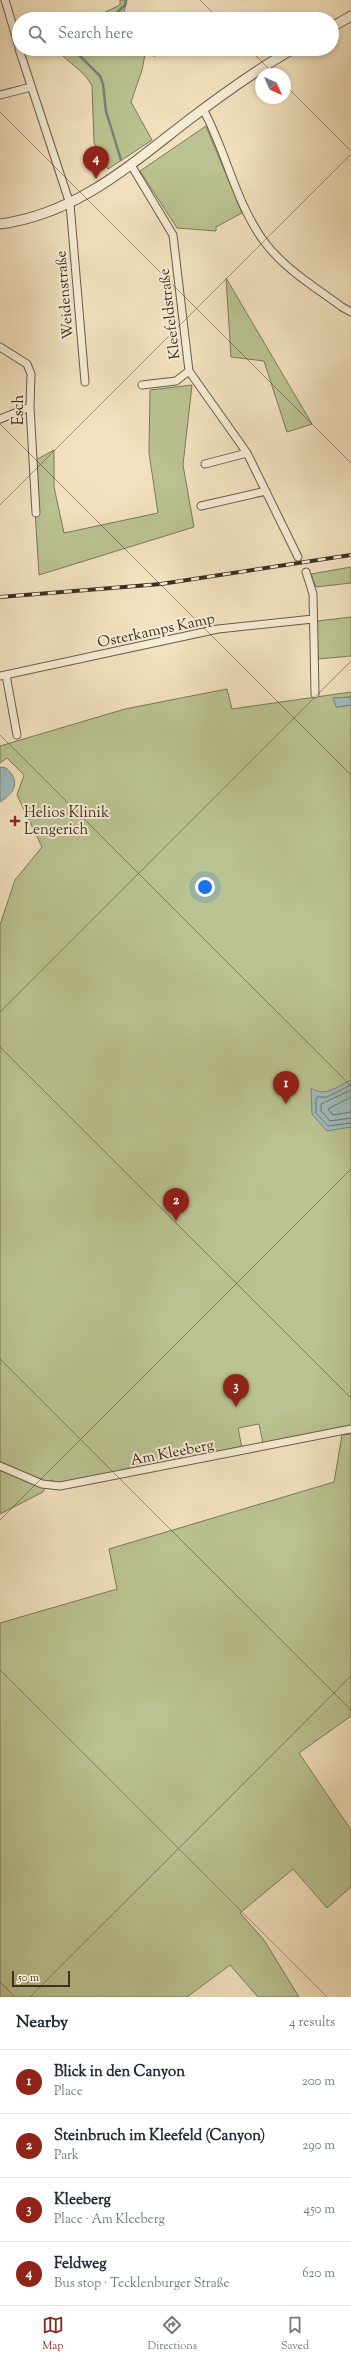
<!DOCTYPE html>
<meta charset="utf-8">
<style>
:root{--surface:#fff;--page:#f2f2f3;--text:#1f2937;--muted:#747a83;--line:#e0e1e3;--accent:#8f2418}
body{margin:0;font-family:"Sorts Mill Goudy",serif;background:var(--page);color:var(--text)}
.compass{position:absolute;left:255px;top:68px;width:36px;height:36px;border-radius:50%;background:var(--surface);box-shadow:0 2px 6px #0003;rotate:135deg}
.scale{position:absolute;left:12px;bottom:10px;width:58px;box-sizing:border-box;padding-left:4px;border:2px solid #3d2e26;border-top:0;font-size:11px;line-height:14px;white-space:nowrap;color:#3d2e26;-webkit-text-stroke:3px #f7ecd5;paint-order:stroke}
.you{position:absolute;left:205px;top:887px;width:14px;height:14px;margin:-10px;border:3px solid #fff;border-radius:50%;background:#1a73e8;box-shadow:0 0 0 6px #1a73e833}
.badge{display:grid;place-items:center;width:26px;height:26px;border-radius:50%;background:var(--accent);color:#fff;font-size:13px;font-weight:700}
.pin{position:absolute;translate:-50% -33px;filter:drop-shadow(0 1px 2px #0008)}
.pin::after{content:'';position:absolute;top:21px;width:14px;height:12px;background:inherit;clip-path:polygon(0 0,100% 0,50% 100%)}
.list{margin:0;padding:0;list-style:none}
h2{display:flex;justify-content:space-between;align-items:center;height:52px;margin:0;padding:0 16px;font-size:17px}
h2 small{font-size:13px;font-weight:400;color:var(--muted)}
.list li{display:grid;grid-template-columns:26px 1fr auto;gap:12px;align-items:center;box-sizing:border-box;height:64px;padding:0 16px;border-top:1px solid var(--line)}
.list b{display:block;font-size:15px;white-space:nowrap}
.list p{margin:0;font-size:13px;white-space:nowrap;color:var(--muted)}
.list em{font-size:13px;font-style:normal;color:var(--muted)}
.icon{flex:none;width:22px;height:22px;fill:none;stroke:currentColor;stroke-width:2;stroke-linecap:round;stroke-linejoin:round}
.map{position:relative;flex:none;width:351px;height:1997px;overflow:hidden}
.search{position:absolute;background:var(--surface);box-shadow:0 2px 6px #0003;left:12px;right:12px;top:12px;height:44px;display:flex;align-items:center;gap:10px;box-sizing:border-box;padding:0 14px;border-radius:22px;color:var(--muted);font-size:15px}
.sheet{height:308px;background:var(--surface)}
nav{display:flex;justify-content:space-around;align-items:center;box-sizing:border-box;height:56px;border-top:1px solid var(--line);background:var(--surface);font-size:11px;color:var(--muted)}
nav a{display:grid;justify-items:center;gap:2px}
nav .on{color:var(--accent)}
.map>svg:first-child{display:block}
</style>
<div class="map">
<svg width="351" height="1997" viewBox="0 0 351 1997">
<rect width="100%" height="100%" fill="#f2e1be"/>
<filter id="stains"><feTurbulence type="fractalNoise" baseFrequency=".005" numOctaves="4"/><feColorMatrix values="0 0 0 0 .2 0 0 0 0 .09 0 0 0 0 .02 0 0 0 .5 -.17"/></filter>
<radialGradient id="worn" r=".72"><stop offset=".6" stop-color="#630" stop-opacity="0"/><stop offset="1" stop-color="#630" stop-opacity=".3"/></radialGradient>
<path fill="#bac391" stroke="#7c785c" d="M120,0H127L124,12L132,19H91L120,5Z
M56,49H155L156,56L145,55L142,70L131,102L152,140L108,169L94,143L92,86C85,71 67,62 56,49Z
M206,126L242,213L216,227V231L177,228L140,171Z
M226,278L312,424L287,432L264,361L231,357Z
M192,385L183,465L194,527L39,575L32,462L54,450V487L64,533L158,513L149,453L150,390Z
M351,567V583L316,587L311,574Z
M351,617V656L318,659L317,621Z
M227,689L232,709L351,692V697L334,698L336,707L351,705V1426L263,1443L259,1424L238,1428L242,1448L60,1484L52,1480L47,1482L43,1492L0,1514V925L15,880L42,847L17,795L24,775L7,758L0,763V746L125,709Z
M351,1434V1716L299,1753L351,1830V1887L327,1908L293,1869L240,1913L264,1940L299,1997H258L230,1965L187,1997H0V1623L117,1589L109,1549L334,1482L342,1435Z"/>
<path fill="#9fbbbb" stroke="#78837f" d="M351,697V705L336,707L333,698Z
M0,767L6,768C21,781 15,793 0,802Z
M351,1080V1127L327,1131L312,1114L311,1088C326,1098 337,1086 351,1080Z"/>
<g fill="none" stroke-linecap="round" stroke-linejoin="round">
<path stroke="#6e7470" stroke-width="1" d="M351,1085L327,1097H317L316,1099V1113L328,1126L351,1123
M351,1090L321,1104V1111L330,1121L351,1118
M351,1097L328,1109L333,1115L351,1112"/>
<path stroke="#78837f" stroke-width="2.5" d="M110,19L125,5L126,0
M73,49L100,76L103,84L106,111L121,160"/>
<defs>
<path id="minor" d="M5,0L19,47
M19,49L70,204L85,382
M0,95L31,87
M203,109C226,151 235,201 263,240C283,268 315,287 342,307L351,312
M131,165L173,235L189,371L247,453L298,557
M0,347L27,364L31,374L30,407L36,513
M142,385L176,381L189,371
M0,419L30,407
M205,464L247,453
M201,506L266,491
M306,572L313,594L315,694
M6,675L17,735
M0,676L218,629L313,619
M0,1466L42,1484L60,1486L351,1429"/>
<path id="tertiary" d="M332,27L351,16
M0,224C75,214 128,167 186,122C220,96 256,70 293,49"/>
</defs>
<use href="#minor" stroke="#6a5b4c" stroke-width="9"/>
<use href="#tertiary" stroke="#6a5b4c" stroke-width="11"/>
<use href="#minor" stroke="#f7ecd5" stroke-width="7"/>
<use href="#tertiary" stroke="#f7ecd5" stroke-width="9"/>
<defs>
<path id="rail" d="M0,597L161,584L351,555"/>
</defs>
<use href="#rail" stroke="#3d2e26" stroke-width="4"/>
<use href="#rail" stroke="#f7ecd5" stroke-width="2.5" stroke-dasharray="8" stroke-linecap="butt"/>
</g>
<path fill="none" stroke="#3d2e26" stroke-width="1" stroke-opacity="0.45" d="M200,0L219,19M249,49L274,74M285,85L351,151M0,112L351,463M0,424L351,775M0,505L351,154M0,735L351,1086M0,1012L351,661M0,1047L351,1398M0,1359L351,1710M0,1520L351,1169M0,1670L327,1997M0,1982L15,1997M30,1997L351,1676"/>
<path fill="#8f2418" stroke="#f7ecd5" stroke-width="1.5" d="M13 815h4v4h4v4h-4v4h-4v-4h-4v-4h4z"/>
<g text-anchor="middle" stroke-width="4" stroke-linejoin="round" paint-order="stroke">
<g font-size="15" fill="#3d2e26" stroke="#f7ecd5">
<text transform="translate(64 295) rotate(-95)" y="5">Weidenstraße</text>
<text transform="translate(169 314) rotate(-97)" y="5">Kleefeldstraße</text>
<text transform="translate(18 410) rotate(-90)" y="5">Esch</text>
<text transform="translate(156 630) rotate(-12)" y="5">Osterkamps Kamp</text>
<text transform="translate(172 1452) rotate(-11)" y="5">Am Kleeberg</text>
</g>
<g font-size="15" fill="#3d2e26" stroke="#f7ecd5" text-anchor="start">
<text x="24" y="817">Helios Klinik<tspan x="24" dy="17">Lengerich</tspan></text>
</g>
</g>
<rect width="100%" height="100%" filter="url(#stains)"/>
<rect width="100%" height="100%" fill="url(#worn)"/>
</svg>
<svg class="compass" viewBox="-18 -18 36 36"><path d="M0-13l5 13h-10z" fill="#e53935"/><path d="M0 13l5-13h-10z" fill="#747a83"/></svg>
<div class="scale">50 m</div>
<div class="you"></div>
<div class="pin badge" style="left:286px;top:1104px">1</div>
<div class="pin badge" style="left:176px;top:1221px">2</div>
<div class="pin badge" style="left:236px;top:1407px">3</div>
<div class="pin badge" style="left:96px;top:179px">4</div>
<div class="search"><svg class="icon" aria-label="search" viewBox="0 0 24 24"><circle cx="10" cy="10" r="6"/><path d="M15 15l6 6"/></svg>Search here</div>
</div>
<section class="sheet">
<h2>Nearby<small>4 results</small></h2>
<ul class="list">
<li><span class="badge">1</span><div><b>Blick in den Canyon</b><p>Place</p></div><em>200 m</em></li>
<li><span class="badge">2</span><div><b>Steinbruch im Kleefeld (Canyon)</b><p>Park</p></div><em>290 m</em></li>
<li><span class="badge">3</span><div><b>Kleeberg</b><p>Place · Am Kleeberg</p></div><em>450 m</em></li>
<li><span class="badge">4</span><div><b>Feldweg</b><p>Bus stop · Tecklenburger Straße</p></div><em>620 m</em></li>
</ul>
</section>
<nav>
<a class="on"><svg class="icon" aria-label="map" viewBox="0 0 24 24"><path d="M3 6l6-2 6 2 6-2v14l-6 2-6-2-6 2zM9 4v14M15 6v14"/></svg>Map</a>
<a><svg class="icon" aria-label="directions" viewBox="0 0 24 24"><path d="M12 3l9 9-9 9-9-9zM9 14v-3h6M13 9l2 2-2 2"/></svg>Directions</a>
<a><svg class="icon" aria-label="saved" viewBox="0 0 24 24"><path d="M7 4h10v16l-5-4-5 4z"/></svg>Saved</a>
</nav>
